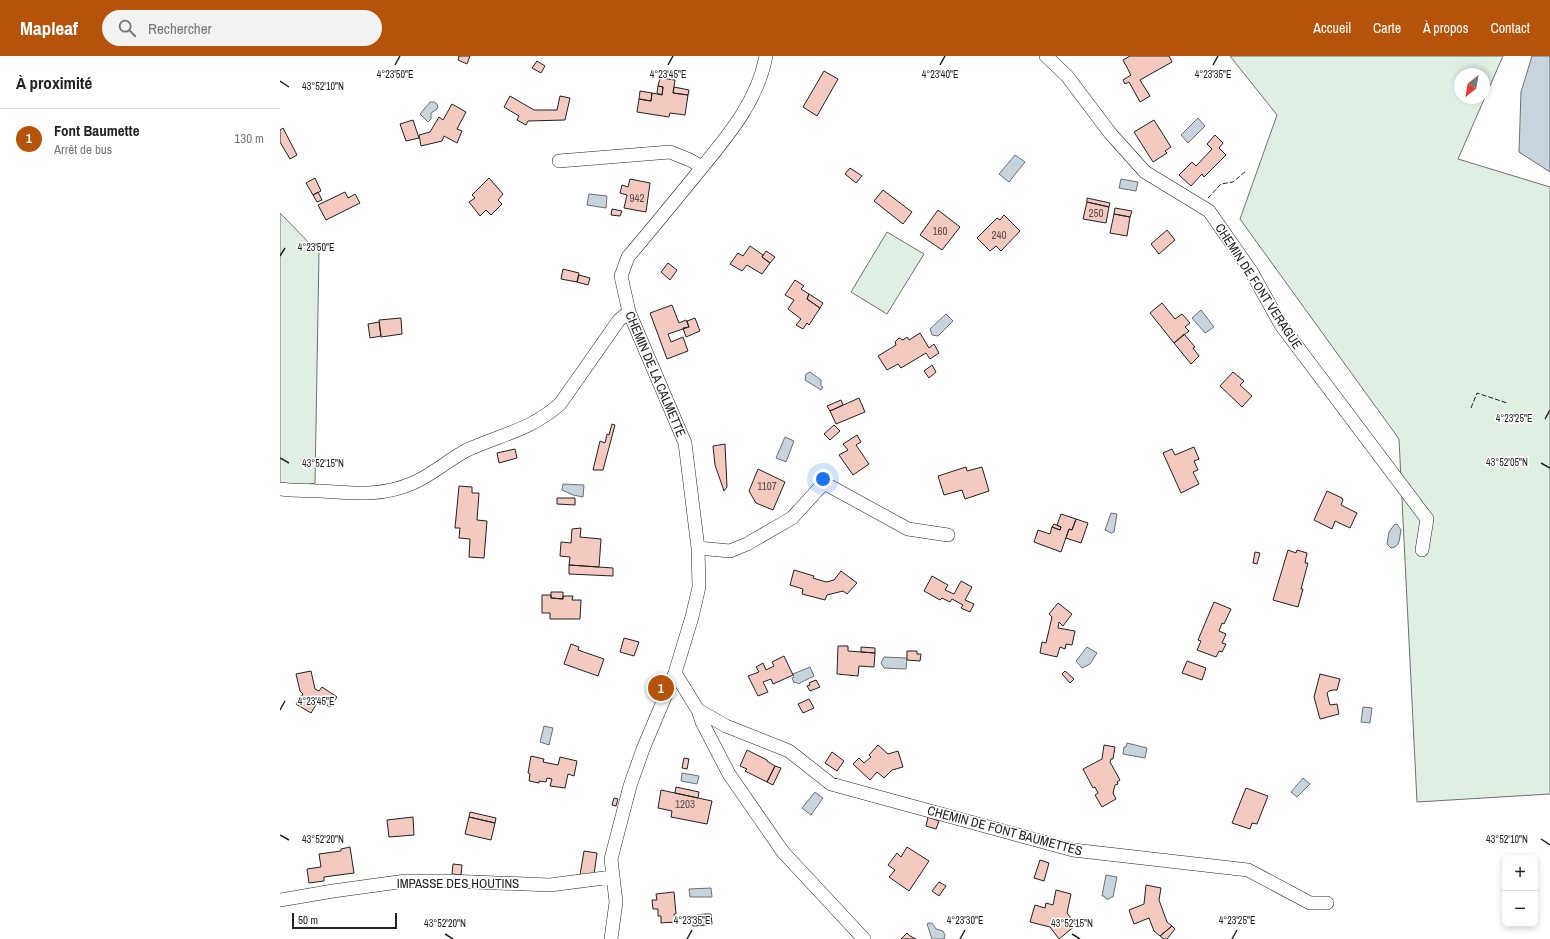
<!DOCTYPE html>
<html lang="fr">
<meta charset="utf-8">
<style>
:root{--surface:#fff;--page:#f2f2f2;--text:#222;--muted:#767676;--line:#e0e0e0;--accent:#b45309}
body{margin:0;font-family:"Archivo Narrow",sans-serif;background:var(--page);color:var(--text)}
.controls{position:absolute;right:12px;bottom:12px;display:grid;overflow:hidden;border-radius:8px;box-shadow:0 2px 6px #0003}
.controls button{width:36px;height:36px;display:grid;place-items:center;padding:0;border:0;border-bottom:1px solid var(--line);background:var(--surface);color:var(--text);font:20px sans-serif}
.compass{position:absolute;left:1174px;top:12px;width:36px;height:36px;border-radius:50%;background:var(--surface);box-shadow:0 2px 6px #0003;rotate:211deg}
.scale{position:absolute;left:12px;bottom:10px;width:105px;box-sizing:border-box;padding-left:4px;border:2px solid #222;border-top:0;font-size:11px;line-height:14px;white-space:nowrap;color:#222;-webkit-text-stroke:3px #fff;paint-order:stroke}
.you{position:absolute;left:543px;top:423px;width:14px;height:14px;margin:-10px;border:3px solid #fff;border-radius:50%;background:#1a73e8;box-shadow:0 0 0 6px #1a73e833}
.badge{display:grid;place-items:center;width:26px;height:26px;border-radius:50%;background:var(--accent);color:#fff;font-size:13px;font-weight:700}
.pin{position:absolute;translate:-50% -50%;border:2px solid #fff;box-shadow:0 1px 4px #0006}
.list{margin:0;padding:0;list-style:none}
h2{display:flex;justify-content:space-between;align-items:center;height:52px;margin:0;padding:0 16px;font-size:17px}
h2 small{font-size:13px;font-weight:400;color:var(--muted)}
.list li{display:grid;grid-template-columns:26px 1fr auto;gap:12px;align-items:center;box-sizing:border-box;height:60px;padding:0 16px;border-top:1px solid var(--line)}
.list b{display:block;font-size:15px;white-space:nowrap}
.list p{margin:0;font-size:13px;white-space:nowrap;color:var(--muted)}
.list em{font-size:13px;font-style:normal;color:var(--muted)}
.icon{flex:none;width:22px;height:22px;fill:none;stroke:currentColor;stroke-width:2;stroke-linecap:round;stroke-linejoin:round}
.map{position:relative;flex:none;width:1270px;height:883px;overflow:hidden}
header{display:flex;align-items:center;gap:24px;box-sizing:border-box;height:56px;padding:0 20px;background:var(--accent);color:#fff}
header strong{font-size:19px}
nav{display:flex;gap:22px;margin-inline-start:auto;font-size:14px}
.search{width:280px;height:36px;background:var(--page);display:flex;align-items:center;gap:10px;box-sizing:border-box;padding:0 14px;border-radius:22px;color:var(--muted);font-size:15px}
main{display:flex}
aside{flex:1;background:var(--surface)}
.map>svg:first-child{display:block}
</style>
<header>
<strong>Mapleaf</strong>
<div class="search"><svg class="icon" aria-label="search" viewBox="0 0 24 24"><circle cx="10" cy="10" r="6"/><path d="M15 15l6 6"/></svg>Rechercher</div>
<nav><a>Accueil</a><a>Carte</a><a>À propos</a><a>Contact</a></nav>
</header>
<main>
<aside>
<h2>À proximité<small></small></h2>
<ul class="list">
<li><span class="badge">1</span><div><b>Font Baumette</b><p>Arrêt de bus</p></div><em>130 m</em></li>
</ul>
</aside>
<div class="map">
<svg width="1270" height="883" viewBox="0 0 1270 883">
<rect width="100%" height="100%" fill="#fff"/>
<path fill="#e0efe3" stroke="#6f6f6f" fill-rule="evenodd" d="M950,0H1223L1178,103L1270,131V738L1137,746L1119,383L960,163L997,59ZM1180,18H1204V42H1180Z
M0,157L39,197L35,427L0,435Z
M607,176L644,198L607,258L571,236Z"/>
<path fill="#c7d3dd" stroke="#6f6f6f" d="M1252,0H1270V116L1239,96L1241,36Z
M150,46H154L157,48L158,51L156,54L151,57V63L148,66L140,58Z
M918,62L925,70L908,87L901,79Z
M735,99L745,106L729,126L719,118Z
M841,123L858,126L856,135L839,132Z
M309,138L327,140L326,152L307,149Z
M921,254L934,271L925,277L912,262Z
M666,258L673,265L658,280L652,279L650,273Z
M530,316L541,324V330L543,331L541,334L525,324L526,318Z
M505,381L514,385L506,406L496,402Z
M283,428L304,429L303,441L293,439L282,434Z
M831,457L837,458L834,476L831,477L825,474Z
M1117,468L1121,474C1119,482 1121,491 1111,492L1107,488L1109,476L1114,469Z
M807,591L817,597L810,608L802,612L796,605Z
M604,601L627,602L626,613L604,612L601,607Z
M530,611L534,620L518,628L516,626L514,627L512,622L514,621L513,618Z
M1083,651L1092,652L1090,667L1081,666Z
M264,670L273,672L269,689L260,686Z
M847,687L867,692L865,702L843,698L844,691H846Z
M402,717L419,720L417,728L401,725Z
M1023,722L1030,728L1017,741L1011,736Z
M535,736L543,742L531,759L522,752Z
M826,819L837,821L833,841H831L829,843H826L824,840H822Z
M431,832L432,841H410L409,833Z
M649,867H652L656,873L663,875L665,879L664,883H652L647,868Z"/>
<path fill="#f3c9c0" stroke="#222" d="M179,0H190L187,8L178,4Z
M850,0H889L892,6L860,24L870,40L860,46L849,26L845,28L843,24L851,19L843,4Z
M257,5L265,10L261,17L252,12Z
M544,15L558,23L537,60L523,51Z
M380,22L395,24L393,37L408,39L405,59L390,57L389,61L357,56L359,43L371,45L372,37L382,39L383,31L378,30Z
M378,30L383,31L382,39L377,37Z
M394,31L409,34L408,39L393,37Z
M360,35L372,37L371,45L359,43Z
M230,40L254,54H277L280,40L290,42L285,64L248,65L246,69L237,64L239,60L224,51Z
M172,48L186,56L177,73L182,75L177,87L164,80L162,85L141,90L139,79L150,76L159,61L163,64Z
M133,64L139,82L126,85L120,68Z
M874,64L891,91L885,95L887,97L873,106L854,76Z
M3,72L17,99L10,103L0,86V74Z
M935,79L943,87L939,92L946,99L924,121L922,118L911,130L899,119L912,106L916,110L932,93L927,88Z
M570,112L582,120L576,127L565,118Z
M35,122L41,135L33,139L26,127Z
M209,122L223,138L218,144L222,148L211,159L206,154L200,160L189,146L195,142L192,139Z
M350,123L370,127L366,156L344,152L347,139L340,137L342,129L348,131Z
M603,134L632,156L623,168L594,145Z
M38,136L42,144L37,146L33,139Z
M65,136L68,142L75,138L80,147L46,164L38,149Z
M807,142L830,147L829,151L807,146Z
M807,146L829,151L826,167L803,163Z
M835,152L852,155L850,161L834,158Z
M332,153L342,155L340,160L331,159Z
M658,154L680,171L662,194L640,179Z
M834,158L850,161L847,180L830,177Z
M724,159L740,175L721,195L716,190L710,195L697,182L717,162L720,164Z
M887,174L895,184L879,198L871,188Z
M470,190L483,199L482,201L490,207L482,218L467,209L462,215L450,208L458,197L463,200Z
M486,195L495,201L490,207L482,201Z
M388,207L397,214L390,224L381,216Z
M283,213L299,217L297,226L281,223Z
M299,219L310,222L308,229L297,226Z
M515,224L524,230L521,233L529,238L527,243L540,252L529,269L527,267L523,273L516,269L521,263L508,253L514,244L505,239Z
M529,238L543,247L540,252L527,243Z
M882,247L895,263L902,258L910,267L905,271L909,275L894,287L870,257Z
M392,249L399,267L406,264L409,271L388,278L391,286L403,281L408,295L387,303L370,257Z
M121,262L122,278L101,281L99,264Z
M415,262L420,275L406,281L403,272L409,271L407,265Z
M99,266L101,280L90,282L88,268Z
M640,277L649,292L654,288L659,297L650,303L646,297L621,312L618,308L607,314L598,300L616,289L615,286L619,282L623,284L627,281L629,284Z
M904,278L915,291L913,292L919,300L911,308L894,287Z
M652,309L656,316L649,322L644,315Z
M953,316L964,325L960,329L972,340L962,351L940,330Z
M579,342L585,356L556,368L550,355Z
M561,344L563,349L550,355L547,350Z
M332,368L335,369L323,414H313L320,385L325,387L327,378L329,379Z
M554,369L560,375L550,384L544,378Z
M577,379L581,386L576,389L589,408L573,419L559,399L568,394L563,388Z
M445,388L447,431L444,435L435,409L433,390Z
M914,391L919,403L914,405L918,414L913,416L919,428L901,437L883,397L892,393L895,399Z
M235,393L237,402L219,407L217,397Z
M686,411L687,415L702,411L709,435L685,443L682,434L664,439L658,420Z
M478,413L505,426L493,454L476,447L469,435Z
M179,430L192,431V437H199L197,464L207,465L204,502L189,501L190,483L179,482L180,472H175Z
M1047,435L1062,442L1063,444L1061,449L1077,457L1070,472L1055,465L1052,473L1034,464Z
M277,442H295V449L277,448Z
M781,458L796,463L792,474L789,473L781,496L754,486L758,474L770,478L772,471L780,474L781,471L777,469Z
M796,463L808,467L801,487L786,482L789,473L792,474Z
M774,468L781,471L780,474L772,471Z
M301,472L300,481L321,483L319,511L289,509L290,501L280,500L281,486L291,487L292,473Z
M1008,494L1016,497L1017,494L1027,497L1025,507H1028L1021,533H1023L1018,551L993,544Z
M975,496L980,497L977,508L973,507Z
M289,509L333,512V520L289,518Z
M514,514L534,520L533,522L546,526L554,524L561,515L577,527L567,538L563,535L547,539L545,544L522,538L523,533L510,529Z
M652,520L668,529L665,534L674,538L681,525L692,531L685,544L694,548L690,556L681,552L683,549L672,543L670,546L662,542L660,544L644,535Z
M271,536H283V543L271,542Z
M262,539H271V542L283,543V540H293L292,544H301L300,563H270V557H262Z
M934,546L951,553L944,568L942,567L939,575L946,578L942,587L946,588L942,596L939,595L936,601L917,594L921,585L918,584Z
M778,547L792,558L783,570L779,566L778,572L795,575L792,589L786,588L785,593L780,591L777,601L760,597L762,586L766,587L772,561L769,558Z
M344,582L359,586L354,600L340,596Z
M291,588L299,591L298,594L324,603L318,620L284,608Z
M558,590H568V595L595,597L594,611L579,610L578,620L557,618Z
M581,591L595,592V597L581,596Z
M627,595H637V598H641L640,605L627,604Z
M504,600L513,619L493,628L491,623L483,626L488,636L478,640L468,620L479,616L476,611L483,607L486,614L494,610L492,606Z
M907,605L926,612L922,624L902,617Z
M31,615L35,633L39,635L42,631L57,641L50,651L39,644L31,657L16,648L23,638L20,635L16,618Z
M785,615L794,623L790,627L782,618Z
M1040,618L1060,623L1057,634H1053L1049,635L1047,637L1050,649L1057,648L1059,658L1040,663L1034,641Z
M536,624L540,631L530,635L527,630L530,629L529,627Z
M529,643L534,652L523,657L518,648Z
M598,689L608,698L618,695L623,711L612,714L604,722L597,716L590,724L573,708L579,702L584,707L591,701L589,699Z
M824,689L835,691L833,703H831L830,706L840,724L837,726L838,728L835,729L833,737L836,743L822,751L815,739L818,737L815,731L813,732L803,713L822,703Z
M467,694L487,704V705L495,710L487,726L465,715L467,713L460,710Z
M552,696L564,705L557,715L545,707Z
M251,700L264,703L263,706L278,709L280,701L297,705L294,720L288,718L285,732L270,730L272,723L267,722L266,726L259,725V727L249,725L250,718L248,717Z
M404,702L409,703L407,713L402,712Z
M495,710L501,712L493,729L487,726Z
M396,731L419,736L418,742L395,737Z
M966,732L988,740L977,768L972,767L970,773L952,767Z
M381,734L432,745L427,768L391,761L392,755L378,752Z
M334,742L338,743L336,750L332,749Z
M190,756L216,762L215,767L189,761Z
M133,761L134,779L109,781L107,764Z
M189,761L215,767L211,784L185,778Z
M648,761L659,765L656,773L646,770Z
M70,791L74,817L44,821V825L29,827L27,813L41,811L39,798L61,795V793Z
M627,791L649,805L629,835L609,821L615,814L608,809L617,797L621,801Z
M304,795L317,797L314,819H300Z
M760,804L769,807L764,825L754,822Z
M173,808L182,809L181,819L172,818Z
M659,826L666,830L659,840L652,835Z
M866,829L881,832L879,844L887,866L892,870L880,880L874,875L869,862L854,868L849,854L864,848Z
M776,834L791,838L787,857L796,869L779,883L770,871L750,866L755,849L765,852L766,847L773,849Z
M394,836L396,858H394L395,866L381,867V860H378V853H373L372,844H377L376,838Z
M425,858H431L432,868L426,869Z
M425,858L426,869L413,870L412,860Z
M892,870L895,873L887,883H884L880,880Z
M627,877L630,880L636,883H621Z"/>
<g fill="none" stroke-linecap="round" stroke-linejoin="round">
<defs>
<path id="street" d="M766,0L787,20L830,77L865,116L929,155L971,215L1001,269L1147,463L1142,494
M279,105L390,96L410,104L422,111
M0,433C13,435 26,434 40,435C73,437 101,441 133,427C152,419 168,404 187,394C222,378 249,375 280,348L339,264L349,256
M418,492L450,495L467,488L512,462L544,427L628,473L668,479
M395,617L418,654L422,666L449,718L503,796L584,883
M418,654L446,670L509,695L551,728L793,794L968,814L1030,847H1047
M0,844L53,835L126,825H169L270,829L332,821
M331,883L336,846L331,803L350,730L363,693L395,617L412,561L419,531L418,492L405,387L349,256L341,220L348,201C371,174 393,147 415,120C445,83 477,48 486,0"/>
</defs>
<use href="#street" stroke="#222" stroke-width="14"/>
<use href="#street" stroke="#fff" stroke-width="13"/>
<path stroke="#222" stroke-width="1" stroke-dasharray="5 2" stroke-linecap="butt" d="M928,142L941,128L953,126L966,115
M1191,352L1197,337L1227,347"/>
</g>
<path fill="none" stroke="#222" stroke-width="1.5" d="M115,9L120,0M388,9L393,0M660,9L665,0M933,9L938,0M0,25L9,31M0,200L5,192M1265,363L1270,354M0,402L9,407M1261,407L1270,412M0,654L5,645M0,779L9,784M1261,783L1270,789M165,878L173,883M792,878L800,883M407,883L412,874M680,883L685,874M952,883L957,874"/>
<g text-anchor="middle" stroke-width="3" stroke-linejoin="round" paint-order="stroke">
<g font-size="11" fill="#564c4a">
<text x="357" y="146">942</text>
<text x="816" y="161">250</text>
<text x="660" y="179">160</text>
<text x="719" y="183">240</text>
<text x="487" y="434">1107</text>
<text x="405" y="752">1203</text>
</g>
<g font-size="13" fill="#222" stroke="#fff">
<text transform="translate(979 230) rotate(57)" y="5">CHEMIN DE FONT VERAGUE</text>
<text transform="translate(376 318) rotate(67)" y="5">CHEMIN DE LA CALMETTE</text>
<text transform="translate(725 774) rotate(15)" y="5">CHEMIN DE FONT BAUMETTES</text>
<text x="178" y="832">IMPASSE DES HOUTINS</text>
</g>
</g>
<g font-size="10" text-anchor="middle" fill="#222" stroke="#fff" stroke-width="3" stroke-linejoin="round" paint-order="stroke">
<text x="115" y="22">4°23'50"E</text>
<text x="388" y="22">4°23'45"E</text>
<text x="660" y="22">4°23'40"E</text>
<text x="933" y="22">4°23'35"E</text>
<text x="43" y="34">43°52'10"N</text>
<text x="36" y="195">4°23'50"E</text>
<text x="1234" y="366">4°23'25"E</text>
<text x="1227" y="410">43°52'05"N</text>
<text x="43" y="411">43°52'15"N</text>
<text x="36" y="649">4°23'45"E</text>
<text x="1227" y="787">43°52'10"N</text>
<text x="43" y="787">43°52'20"N</text>
<text x="412" y="868">4°23'35"E</text>
<text x="685" y="868">4°23'30"E</text>
<text x="957" y="868">4°23'25"E</text>
<text x="165" y="871">43°52'20"N</text>
<text x="792" y="871">43°52'15"N</text>
</g>
</svg>
<div class="controls">
<button>+</button>
<button>−</button>
</div>
<svg class="compass" viewBox="-18 -18 36 36"><path d="M0-13l5 13h-10z" fill="#e53935"/><path d="M0 13l5-13h-10z" fill="#767676"/></svg>
<div class="scale">50 m</div>
<div class="you"></div>
<div class="pin badge" style="left:381px;top:632px">1</div>
</div>
</main>
